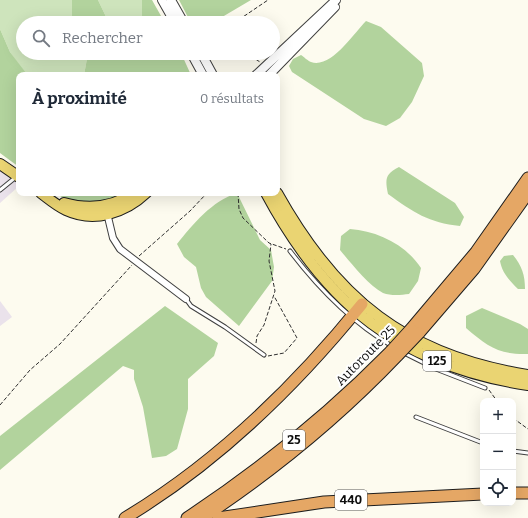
<!DOCTYPE html>
<html lang="fr">
<meta charset="utf-8">
<style>
:root{--surface:#fff;--page:#f2f2f3;--text:#1f2937;--muted:#747a83;--line:#e0e1e3}
body{margin:0;font-family:Bitter,serif;background:var(--page);color:var(--text)}
.controls{position:absolute;right:12px;bottom:12px;display:grid;overflow:hidden;border-radius:8px;box-shadow:0 4px 16px #0002}
.controls button{width:36px;height:36px;display:grid;place-items:center;padding:0;border:0;border-bottom:1px solid var(--line);background:var(--surface);color:var(--text);font:20px sans-serif}
.list{margin:0;padding:0;list-style:none}
h2{display:flex;justify-content:space-between;align-items:center;height:52px;margin:0;padding:0 16px;font-size:17px}
h2 small{font-size:13px;font-weight:400;color:var(--muted)}
.icon{flex:none;width:22px;height:22px;fill:none;stroke:currentColor;stroke-width:2;stroke-linecap:round;stroke-linejoin:round}
.map{position:relative;flex:none;width:528px;height:518px;overflow:hidden}
.search{position:absolute;background:var(--surface);box-shadow:0 4px 16px #0002;left:16px;top:16px;width:264px;height:44px;display:flex;align-items:center;gap:10px;box-sizing:border-box;padding:0 14px;border-radius:22px;color:var(--muted);font-size:15px}
.panel{position:absolute;background:var(--surface);box-shadow:0 4px 16px #0002;left:16px;top:72px;width:264px;height:124px;border-radius:8px}
.map>svg:first-child{display:block}
</style>
<div class="map">
<svg width="528" height="518" viewBox="0 0 528 518">
<rect width="100%" height="100%" fill="#fdfbef"/>
<path fill="#eae2eb" d="M0,170L19,184V186L0,203Z
M0,301L12,317L0,326Z"/>
<path fill="#cee4bc" d="M0,0H72V17L67,23H23V53H88L84,75H26L10,52L0,29Z
M98,0H142V17L136,23H109Z"/>
<path fill="#b2d39d" d="M72,0H98L109,23H67L72,17Z
M142,0H152L165,23H136L142,17Z
M179,0H251L212,23H191Z
M366,21L381,27L422,63L424,76L412,102L400,118L386,126L364,119L292,72L289,66L293,59L301,55C304,57 308,61 311,62C331,69 354,33 366,21Z
M0,29L10,52L26,73V75H19V167L0,153Z
M88,53H181L191,75H84Z
M399,167L455,203L464,217L460,226C429,223 413,212 388,194C385,179 385,174 399,167Z
M55,193H122C104,207 73,206 55,193Z
M237,193L260,240L271,250L274,267L272,281L239,326L206,297L201,288L196,267L184,257L177,244C193,224 212,201 237,193Z
M350,229C378,231 406,245 421,268L418,281L409,294C401,295 391,296 383,293C368,285 351,263 340,250L341,236Z
M513,255C522,266 525,275 525,289H518C510,281 502,273 500,261L504,256Z
M165,306L218,343L214,356L188,379V409L177,449L166,456L152,458L143,407L134,379V370L123,366L0,470V436Z
M482,308L520,324L528,329V354C499,355 487,346 466,328V316Z"/>
<g fill="none" stroke-linecap="round" stroke-linejoin="round">
<defs>
<path id="service" d="M0,190L16,177
M290,251C319,289 351,322 392,346
M186,299L191,306L225,327L264,355
M404,353L436,369L485,388
M416,417L483,443
M513,451L528,453"/>
<path id="minor" d="M107,213L113,238L120,249L186,299"/>
<path id="tertiary" d="M162,0L175,23
M171,0L184,23
M191,53L203,75
M201,53L213,75
M256,75L336,0
M269,75L335,7"/>
<path id="primary" d="M0,164L19,177
M41,193C49,199 57,206 66,210C94,223 125,213 146,193
M266,193C326,305 401,366 528,385
M277,193C336,299 406,356 528,375
M64,203C89,210 112,208 134,193"/>
<path id="motorway" d="M411,329L476,252L528,178
M419,333L474,269L528,193
M513,493H528
M125,518C218,462 294,388 362,304
M187,518C261,469 329,414 391,351
M202,518C273,471 339,417 398,355
M218,518L324,502L483,494"/>
</defs>
<use href="#service" stroke="#404040" stroke-width="5"/>
<use href="#minor" stroke="#404040" stroke-width="8"/>
<use href="#tertiary" stroke="#404040" stroke-width="10"/>
<use href="#primary" stroke="#1e1e1e" stroke-width="12"/>
<use href="#motorway" stroke="#1e1e1e" stroke-width="13"/>
<path stroke="#2f2f2f" stroke-width="1" stroke-dasharray="4 2" stroke-linecap="butt" d="M234,23L268,0
M246,53L260,62
M238,193L239,209L243,218L269,243L286,249
M139,256L190,211L207,193
M256,343L257,336L264,325L275,291L269,261L271,244
M268,356L284,353L297,338L274,296
M489,390L497,401
M0,405L30,370L60,344L132,265
M513,418L528,429"/>
<use href="#service" stroke="#fff" stroke-width="3"/>
<use href="#minor" stroke="#fff" stroke-width="6"/>
<use href="#tertiary" stroke="#fff" stroke-width="8"/>
<use href="#primary" stroke="#ead472" stroke-width="10"/>
<use href="#motorway" stroke="#e5a765" stroke-width="11"/>
<defs>
<path id="motorway-bridge" d="M391,351L411,329
M398,355L419,333"/>
</defs>
<use href="#motorway-bridge" stroke="#1e1e1e" stroke-width="13" stroke-linecap="butt"/>
<use href="#motorway-bridge" stroke="#e5a765" stroke-width="11"/>
</g>
<g text-anchor="middle" stroke-width="4" stroke-linejoin="round" paint-order="stroke">
<g fill="#fff" stroke="#565656" stroke-width="1">
<rect x="423" y="351" width="28" height="20" rx="3"/>
<rect x="283" y="430" width="22" height="20" rx="3"/>
<rect x="335" y="490" width="32" height="20" rx="3"/>
</g>
<g font-size="12" font-weight="bold" fill="#0d0d0d">
<text x="437" y="365">125</text>
<text x="294" y="444">25</text>
<text x="351" y="504">440</text>
</g>
<g font-size="13" fill="#0d0d0d" stroke="#fff">
<text transform="translate(365 355) rotate(-45)" y="5">Autoroute 25</text>
</g>
</g>
</svg>
<div class="controls">
<button>+</button>
<button>−</button>
<button><svg class="icon" aria-label="locate" viewBox="0 0 24 24"><circle cx="12" cy="12" r="6"/><path d="M12 2v4M12 18v4M2 12h4M18 12h4"/></svg></button>
</div>
<div class="search"><svg class="icon" aria-label="search" viewBox="0 0 24 24"><circle cx="10" cy="10" r="6"/><path d="M15 15l6 6"/></svg>Rechercher</div>
<section class="panel">
<h2>À proximité<small>0 résultats</small></h2>
<ul class="list">
</ul>
</section>
</div>
